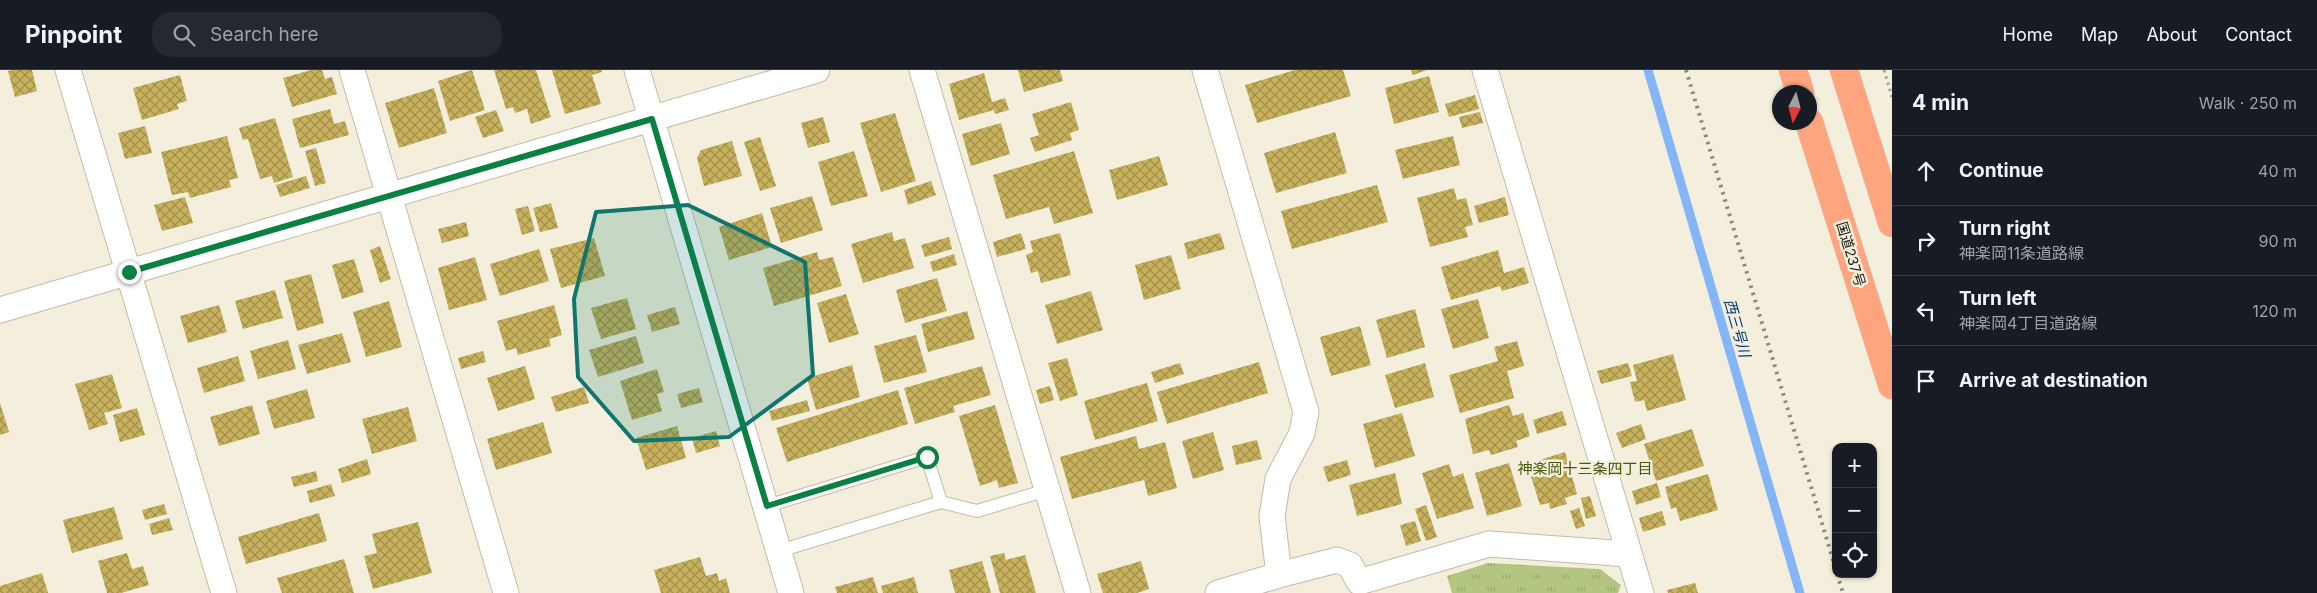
<!DOCTYPE html>
<meta charset="utf-8">
<style>
:root{--surface:#171b24;--page:#242831;--text:#f1f3f6;--muted:#9ea1a6;--line:#363941}
body{margin:0;font-family:Inter,"Noto Sans JP",sans-serif;background:var(--page);color:var(--text)}
.controls{position:absolute;right:15px;bottom:15px;display:grid;overflow:hidden;border-radius:10px;box-shadow:0 1px 4px #0004}
.controls button{width:45px;height:45px;display:grid;place-items:center;padding:0;border:0;border-bottom:1px solid var(--line);background:var(--surface);color:var(--text);font:25px sans-serif}
.compass{position:absolute;left:1772px;top:15px;width:45px;height:45px;border-radius:50%;background:var(--surface);box-shadow:0 1px 4px #0004;rotate:186deg}
.stop{position:absolute;width:15px;height:15px;margin:-11px;border:4px solid #0b8043;border-radius:50%;background:#fff}
.stop.end{background:#0b8043;border-color:#fff;box-shadow:0 1px 5px #0008}
.list{margin:0;padding:0;list-style:none}
h2{display:flex;justify-content:space-between;align-items:center;height:65px;margin:0;padding:0 20px;font-size:21px}
h2 small{font-size:16px;font-weight:400;color:var(--muted)}
.list li{display:grid;grid-template-columns:32px 1fr auto;gap:15px;align-items:center;box-sizing:border-box;height:70px;padding:0 20px;border-top:1px solid var(--line)}
.list b{display:block;font-size:19px;white-space:nowrap}
.list p{margin:0;font-size:16px;white-space:nowrap;color:var(--muted)}
.list em{font-size:16px;font-style:normal;color:var(--muted)}
.icon{flex:none;width:28px;height:28px;fill:none;stroke:currentColor;stroke-width:2;stroke-linecap:round;stroke-linejoin:round}
.map{position:relative;flex:none;width:1892px;height:523px;overflow:hidden}
header{display:flex;align-items:center;gap:30px;box-sizing:border-box;height:70px;padding:0 25px;background:var(--surface);border-bottom:1px solid var(--line)}
header strong{font-size:24px}
nav{display:flex;gap:28px;margin-inline-start:auto;font-size:18px}
.search{width:350px;height:45px;background:var(--page);display:flex;align-items:center;gap:12px;box-sizing:border-box;padding:0 18px;border-radius:20px;color:var(--muted);font-size:19px}
main{display:flex}
aside{flex:1;background:var(--surface)}
.map>svg:first-child{display:block}
</style>
<header>
<strong>Pinpoint</strong>
<div class="search"><svg class="icon" aria-label="search" viewBox="0 0 24 24"><circle cx="10" cy="10" r="6"/><path d="M15 15l6 6"/></svg>Search here</div>
<nav><a>Home</a><a>Map</a><a>About</a><a>Contact</a></nav>
</header>
<main>
<div class="map">
<svg width="1892" height="523" viewBox="0 0 1892 523">
<defs>
<pattern id="grass-tufts" width="24" height="20" patternUnits="userSpaceOnUse" patternTransform="scale(1.25)"><rect width="24" height="20" fill="#b3c681"/><path d="M3 7l-1-3M5 7V3M7 7l1-3M15 17l-1-3M17 17v-4M19 17l1-3" fill="none" stroke="#99a96e"/></pattern>
<pattern id="building-cross-hatch" width="8" height="8" patternUnits="userSpaceOnUse" patternTransform="scale(1.25)"><rect width="8" height="8" fill="#c7b15c"/><path d="M0 0l8 8M0 8l8-8" fill="none" stroke="#a18f4b"/></pattern>
</defs>
<rect width="100%" height="100%" fill="#f4efdc"/>
<path fill="url(#grass-tufts)" d="M1488,493L1600,499L1621,515L1618,523H1452L1447,506Z"/>
<g fill="none" stroke-linecap="round" stroke-linejoin="round">
<path stroke="#84b5f7" stroke-width="9" d="M1648,0L1800,523"/>
</g>
<path fill="url(#building-cross-hatch)" d="M13,0H32L37,21L15,27L8,1Z
M311,0H322L325,9L332,7L337,24L292,37L283,8Z
M472,0L485,40L450,51L438,11Z
M494,0H536L551,47L531,54L527,39L515,43L513,37L506,39Z
M552,0H601L602,2L592,5L601,34L565,44Z
M1018,0H1060L1063,11L1024,22Z
M1295,0H1343L1351,26L1257,53L1245,15Z
M1411,0H1427L1413,5Z
M984,3L992,32L1005,28L1009,40L995,44L994,40L959,50L949,14Z
M180,5L187,31L177,34L179,39L142,50L133,18Z
M1429,6L1439,42L1394,54L1385,18Z
M434,18L447,63L399,78L385,33Z
M1475,25L1479,39L1449,47L1445,34Z
M1071,32L1079,60L1070,63L1072,70L1035,82L1030,68L1039,65L1032,44Z
M330,39L334,54L345,51L349,65L300,78L292,49Z
M496,40L504,61L483,68L475,47Z
M1480,42L1483,53L1462,58L1459,47Z
M895,43L916,111L881,122L860,53Z
M823,47L830,72L808,78L801,53Z
M275,48L293,107L274,113L272,106L260,109L248,69L243,70L239,58Z
M1001,53L1010,84L971,96L962,64Z
M145,56L152,83L125,89L118,63Z
M1335,62L1347,103L1276,123L1264,83Z
M227,66L238,108L229,110L231,117L190,128L188,122L172,125L161,82Z
M1453,66L1460,95L1403,109L1395,80Z
M760,67L776,116L760,121L744,72Z
M732,71L742,106L704,116L697,88L701,80Z
M316,78L326,113L315,116L305,81Z
M854,81L868,126L831,136L818,92Z
M1074,81L1093,143L1054,154L1049,137L1006,149L993,105Z
M1159,86L1168,115L1117,130L1109,100Z
M306,106L310,118L280,127L276,115Z
M931,111L936,125L908,135L904,120Z
M1377,115L1388,152L1292,179L1281,141Z
M1454,118L1457,130L1466,128L1473,155L1465,157L1468,167L1430,177L1417,128Z
M812,126L823,160L781,173L770,138Z
M185,127L193,153L162,161L154,135Z
M1505,127L1509,145L1479,153L1474,136Z
M551,133L558,158L540,162L533,138Z
M528,136L535,161L522,165L515,139Z
M762,143L772,177L729,190L719,157Z
M466,152L469,166L442,173L438,159Z
M892,162L894,171L905,168L914,198L863,213L851,174Z
M1021,163L1026,179L997,187L993,172Z
M1060,163L1071,205L1041,213L1038,201L1031,203L1026,185L1033,182L1030,171Z
M1220,163L1225,179L1188,189L1184,173Z
M949,167L952,179L925,187L921,175Z
M594,168L605,206L561,218L550,179Z
M380,176L391,209L380,213L370,180Z
M539,179L549,211L500,226L490,194Z
M1498,180L1504,203L1524,197L1529,213L1502,221L1500,216L1451,230L1441,197Z
M817,182L819,190L833,187L842,216L774,236L763,198Z
M954,184L957,195L933,202L930,192Z
M1171,185L1181,219L1144,230L1135,195Z
M475,187L487,230L449,240L438,198Z
M354,189L364,222L342,229L332,195Z
M311,204L324,253L297,261L284,211Z
M937,208L947,241L905,253L896,220Z
M275,220L283,248L243,259L235,231Z
M1091,221L1103,260L1057,274L1045,235Z
M846,224L859,264L829,273L817,233Z
M627,228L636,259L601,269L591,238Z
M1478,229L1489,268L1453,279L1441,239Z
M389,231L402,277L366,287L353,242Z
M219,235L227,262L188,273L180,246Z
M554,235L562,265L549,269L551,276L518,285L516,278L506,281L497,251Z
M675,237L680,254L652,262L647,245Z
M1415,239L1425,277L1387,288L1376,250Z
M967,241L975,269L928,282L921,254Z
M1360,256L1371,295L1331,306L1320,267Z
M342,263L351,292L307,304L298,275Z
M916,265L927,302L884,313L874,276Z
M636,266L644,293L598,307L589,280Z
M288,270L296,299L258,309L250,281Z
M1517,271L1524,296L1507,301L1514,328L1460,343L1449,305L1498,291L1494,277Z
M483,281L486,292L461,299L458,288Z
M1673,284L1686,330L1647,341L1644,330L1635,332L1630,312L1637,311L1633,295Z
M238,286L245,311L204,323L197,298Z
M1067,288L1078,325L1060,331L1048,293Z
M1259,292L1268,323L1167,354L1157,322Z
M1180,293L1184,304L1155,313L1151,302Z
M1425,293L1434,327L1395,338L1385,305Z
M1628,293L1632,306L1601,314L1597,301Z
M852,295L860,327L816,340L807,308Z
M525,296L535,329L498,341L487,308Z
M982,296L991,325L953,336L955,342L915,354L904,318Z
M657,299L664,322L657,324L662,341L632,350L620,311Z
M112,304L122,338L104,343L108,354L89,360L75,314Z
M1147,313L1158,351L1095,370L1084,331Z
M1050,316L1054,330L1040,334L1036,320Z
M584,317L589,333L556,342L551,327Z
M699,318L703,332L681,338L677,324Z
M307,319L315,348L274,359L266,331Z
M898,320L908,354L787,392L776,358Z
M807,330L810,341L772,351L769,341Z
M0,333L9,362L0,365Z
M252,335L260,364L219,376L210,347Z
M995,335L1018,413L999,418L997,410L980,416L959,346Z
M1509,335L1513,346L1523,343L1530,366L1516,371L1518,377L1491,385L1489,380L1473,384L1465,349Z
M408,337L417,371L372,384L362,349Z
M137,338L145,365L120,372L113,345Z
M1562,341L1567,355L1537,364L1533,350Z
M1402,343L1415,386L1375,398L1363,354Z
M543,352L552,383L496,400L487,369Z
M1641,354L1646,369L1622,378L1616,363Z
M677,356L686,388L646,400L636,368Z
M1692,359L1704,396L1656,411L1644,374Z
M716,361L720,376L696,383L692,368Z
M1213,362L1224,400L1193,409L1182,371Z
M1136,366L1139,379L1165,372L1177,418L1148,426L1144,410L1072,429L1060,387Z
M1257,370L1262,389L1236,395L1232,376Z
M1565,382L1577,424L1565,428L1567,434L1550,439L1549,433L1540,435L1527,394Z
M367,389L371,404L342,413L338,399Z
M1347,390L1351,405L1328,412L1323,397Z
M1509,393L1522,436L1487,446L1475,403Z
M1449,394L1453,407L1463,403L1474,438L1437,449L1422,403Z
M316,401L318,411L294,417L291,407Z
M1395,403L1402,434L1357,446L1349,415Z
M1708,404L1718,440L1680,451L1676,437L1671,439L1665,417Z
M1657,413L1661,427L1636,435L1632,421Z
M331,414L335,426L310,433L307,421Z
M1590,426L1596,446L1586,449L1581,428Z
M164,434L167,444L145,450L142,440Z
M1426,435L1437,467L1426,471L1415,439Z
M114,437L123,469L72,483L63,450Z
M1579,438L1585,456L1576,459L1570,441Z
M1662,441L1666,455L1643,462L1639,448Z
M319,443L327,471L246,494L238,467Z
M169,448L173,460L152,465L149,454Z
M1415,451L1421,471L1406,476L1400,455Z
M418,452L432,503L373,519L364,486L377,483L372,464Z
M127,483L132,499L143,496L149,515L121,523H107L98,491Z
M1004,483L1006,490L1025,485L1036,523H1000L990,486Z
M700,487L706,506L717,503L719,511L726,508L730,523H661L654,500Z
M344,489L354,523H282L277,508Z
M982,491L991,523H955L949,500Z
M1141,491L1149,519L1137,523H1103L1097,504Z
M42,503L48,523H0V516Z
M873,507L878,523H837L835,517Z
M914,507L918,523H883L881,516Z
M1695,513L1698,523H1668L1667,520Z"/>
<g fill="none" stroke-linecap="round" stroke-linejoin="round">
<defs>
<path id="lane" d="M941,432L977,441L1047,420
M767,436L927,387L941,432L779,481"/>
<path id="street" d="M68,0L224,523
M352,0L506,523
M637,0L791,523
M922,0L1078,523
M1205,0L1306,342L1302,363L1278,409L1272,446L1279,505L1337,490L1350,495L1359,512L1489,474L1629,484
M1485,0L1641,523
M0,240L817,0
M1218,523L1279,505"/>
<path id="highway" d="M1793,0L1800,22
M1844,0L1892,153
M1809,52L1892,315"/>
</defs>
<use href="#lane" stroke="#c0bca9" stroke-width="14"/>
<use href="#street" stroke="#c0bca9" stroke-width="27"/>
<use href="#highway" stroke="#d6d5d4" stroke-width="29"/>
<path stroke="#a6a293" stroke-width="3" stroke-dasharray="2.5 4" stroke-linecap="butt" d="M1884,0L1892,27"/>
<use href="#lane" stroke="#fff" stroke-width="12"/>
<use href="#street" stroke="#fff" stroke-width="25"/>
<use href="#highway" stroke="#fea57f" stroke-width="28"/>
<path stroke="#8c897c" stroke-width="4" stroke-dasharray="2.5 5" stroke-linecap="butt" d="M1686,0L1836,500
M1837,504L1843,523"/>
</g>
<g fill="none" stroke-linecap="round" stroke-linejoin="round">
<path stroke="#0b8043" stroke-width="6" d="M129,202L652,49L767,436L927,387"/>
</g>
<path fill="#0f766e" fill-opacity="0.2" stroke="#0f766e" stroke-width="4" stroke-linejoin="round" d="M688,135L805,192L813,305L729,367L634,371L578,307L574,229L596,142Z"/>
<g text-anchor="middle" stroke-width="5" stroke-linejoin="round" paint-order="stroke">
<g font-size="14" fill="#191811" stroke="#f4efdc">
<text transform="translate(1851 184) rotate(73)" y="5">国道237号</text>
</g>
<g font-size="15" font-style="italic" fill="#0a3a74" stroke="#f4efdc">
<text transform="translate(1737 258) rotate(74)" y="5">西三号川</text>
</g>
<g font-size="15" fill="#45580b" stroke="#f4efdc">
<text x="1585" y="404">神楽岡十三条四丁目</text>
</g>
</g>
</svg>
<div class="controls">
<button>+</button>
<button>−</button>
<button><svg class="icon" aria-label="locate" viewBox="0 0 24 24"><circle cx="12" cy="12" r="6"/><path d="M12 2v4M12 18v4M2 12h4M18 12h4"/></svg></button>
</div>
<svg class="compass" viewBox="-18 -18 36 36"><path d="M0-13l5 13h-10z" fill="#e53935"/><path d="M0 13l5-13h-10z" fill="#9ea1a6"/></svg>
<div class="stop" style="left:927px;top:387px"></div>
<div class="stop end" style="left:129px;top:202px"></div>
</div>
<aside>
<h2>4 min<small>Walk · 250 m</small></h2>
<ul class="list">
<li><svg class="icon" aria-label="ahead" viewBox="0 0 24 24"><path d="M12 20V5M6 11l6-6 6 6"/></svg><div><b>Continue</b></div><em>40 m</em></li>
<li><svg class="icon" aria-label="right" viewBox="0 0 24 24"><path d="M7 20v-9h11M14 6l5 5-5 5"/></svg><div><b>Turn right</b><p>神楽岡11条道路線</p></div><em>90 m</em></li>
<li><svg class="icon" aria-label="left" viewBox="0 0 24 24"><path d="M17 20v-9H6M10 6l-5 5 5 5"/></svg><div><b>Turn left</b><p>神楽岡4丁目道路線</p></div><em>120 m</em></li>
<li><svg class="icon" aria-label="arrive" viewBox="0 0 24 24"><path d="M6 21V4h12l-3 4 3 4H6"/></svg><div><b>Arrive at destination</b></div></li>
</ul>
</aside>
</main>
